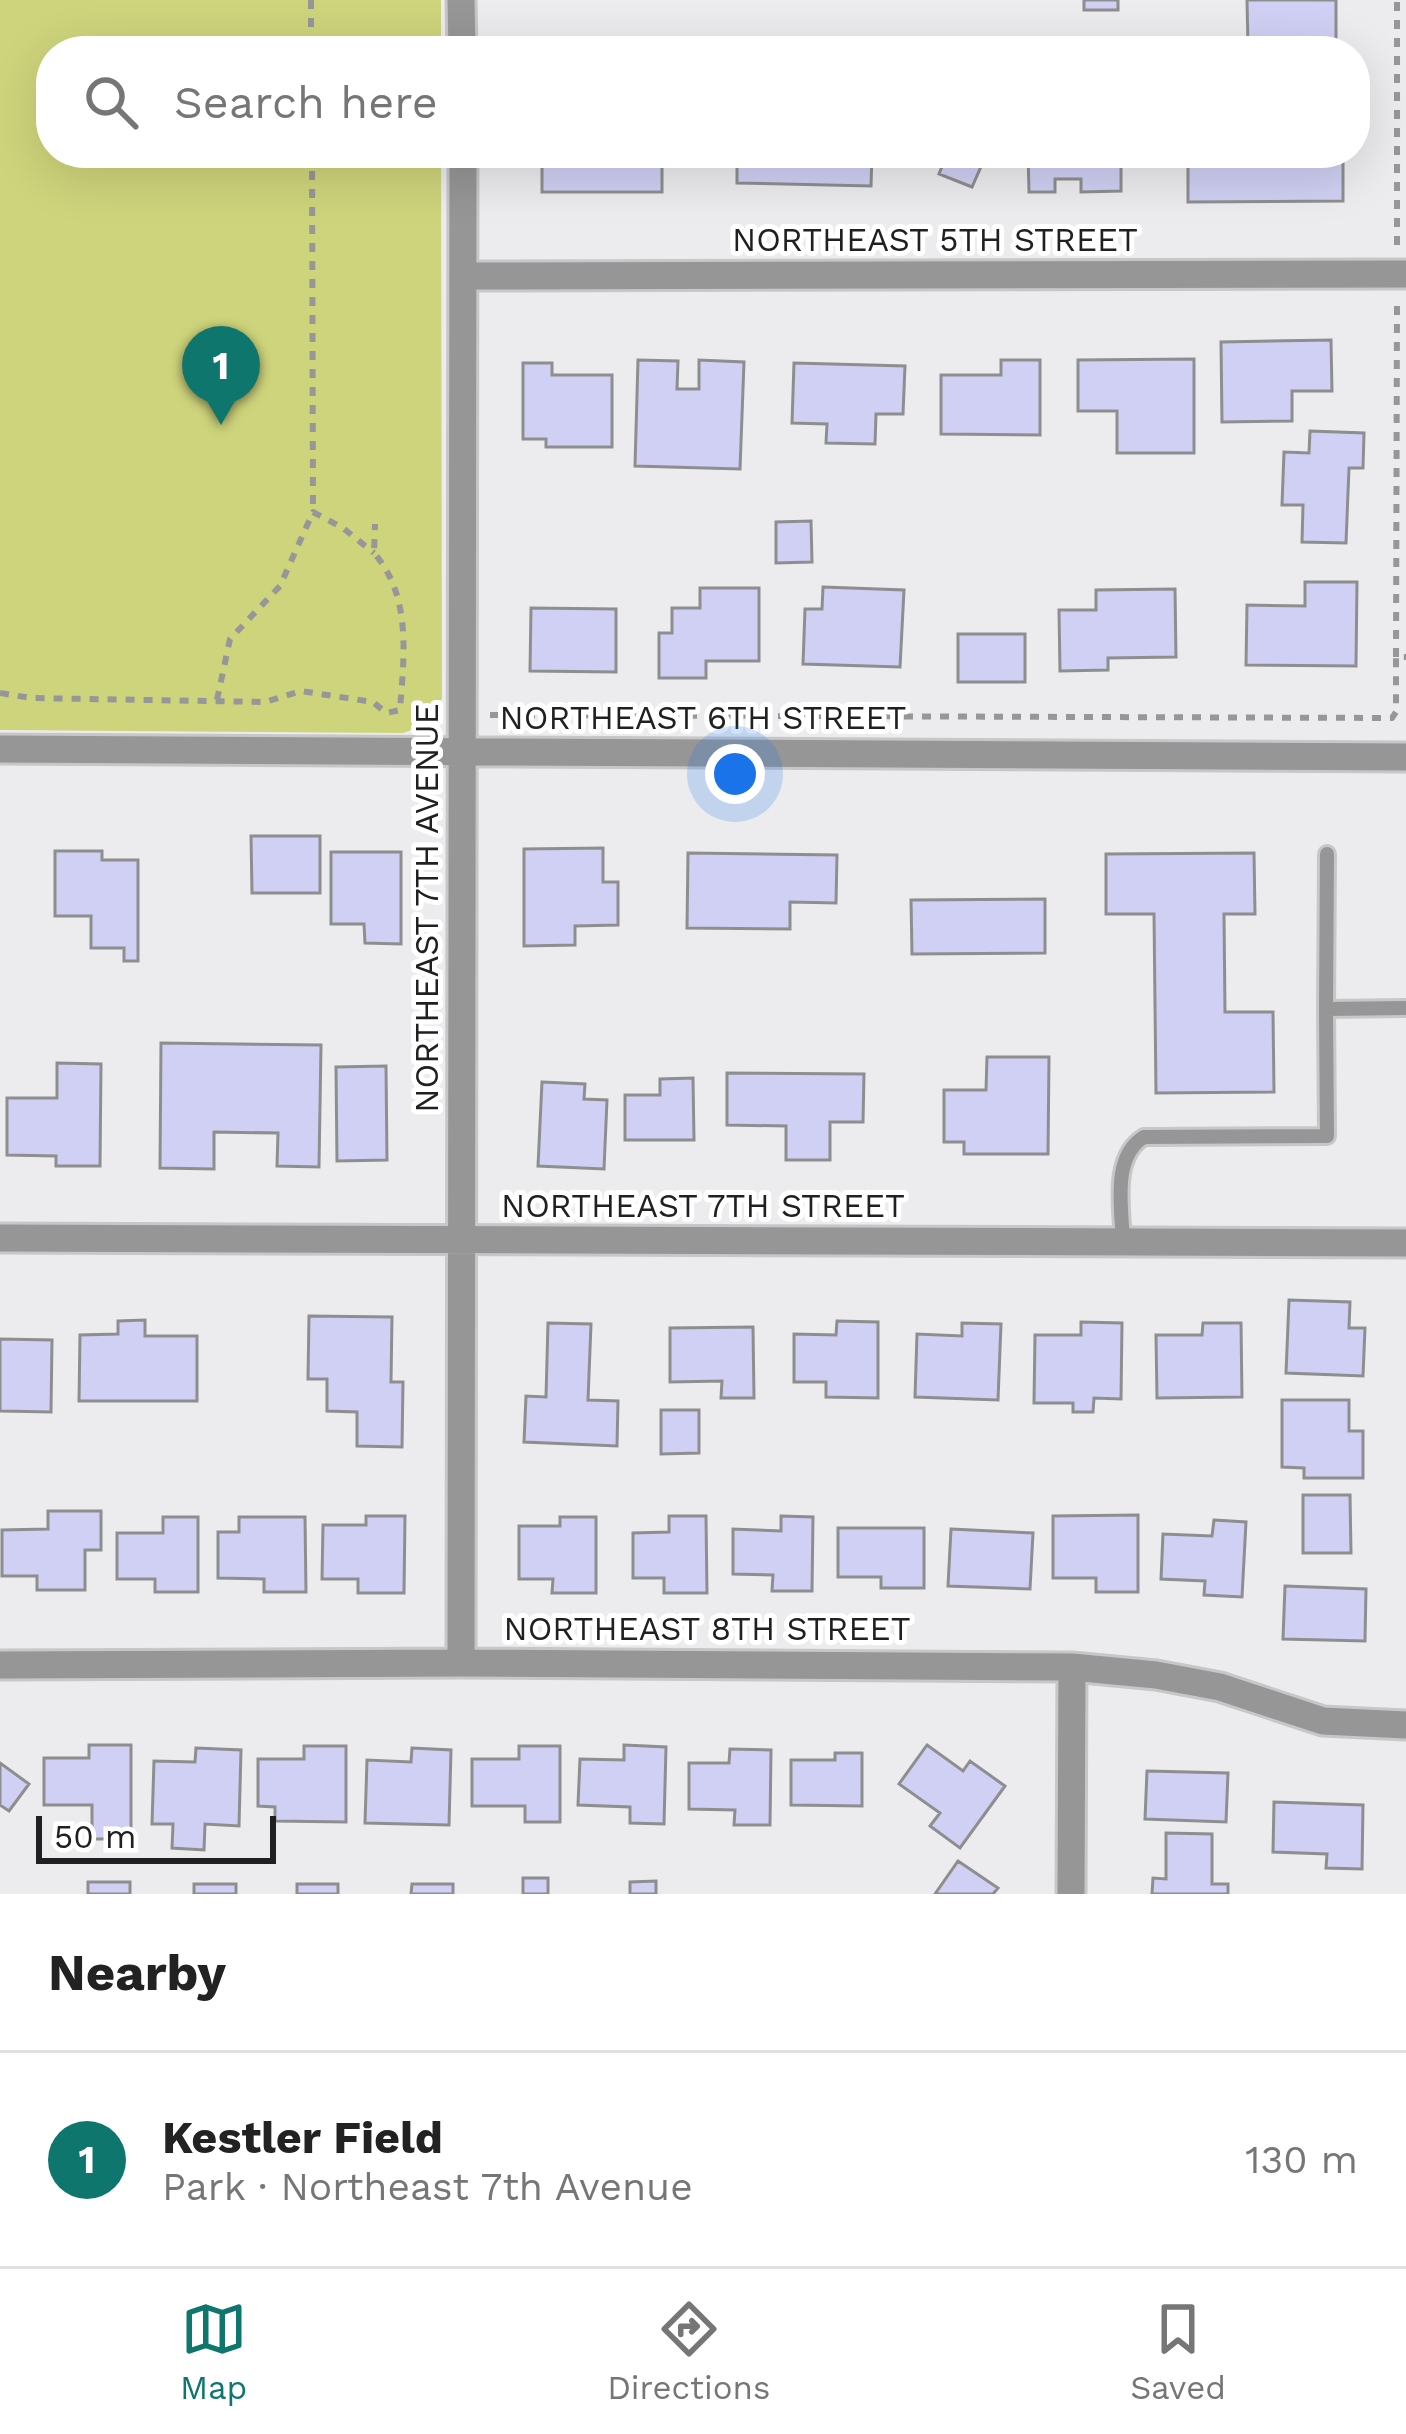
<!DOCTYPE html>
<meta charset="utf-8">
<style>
:root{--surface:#fff;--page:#f2f2f2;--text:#222;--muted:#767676;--line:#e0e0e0;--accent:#0f766e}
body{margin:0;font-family:"Work Sans",sans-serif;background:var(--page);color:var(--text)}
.scale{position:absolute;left:36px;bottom:30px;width:240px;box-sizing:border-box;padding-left:12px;border:6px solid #202021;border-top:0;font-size:33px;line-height:42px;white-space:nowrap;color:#202021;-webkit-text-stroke:9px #fff;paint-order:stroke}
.you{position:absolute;left:735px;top:774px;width:42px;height:42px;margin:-30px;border:9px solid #fff;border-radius:50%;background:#1a73e8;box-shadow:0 0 0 18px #1a73e833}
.badge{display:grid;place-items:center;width:78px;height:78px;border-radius:50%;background:var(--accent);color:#fff;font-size:39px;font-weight:700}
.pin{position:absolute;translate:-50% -99px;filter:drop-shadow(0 3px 6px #0008)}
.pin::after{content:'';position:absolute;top:63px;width:42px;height:36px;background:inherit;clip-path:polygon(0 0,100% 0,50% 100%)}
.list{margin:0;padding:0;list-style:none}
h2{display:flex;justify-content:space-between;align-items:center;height:156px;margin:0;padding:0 48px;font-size:51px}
h2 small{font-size:39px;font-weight:400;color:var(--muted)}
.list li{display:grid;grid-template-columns:78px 1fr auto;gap:36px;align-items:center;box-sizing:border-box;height:216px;padding:0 48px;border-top:3px solid var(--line)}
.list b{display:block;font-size:45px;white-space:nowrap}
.list p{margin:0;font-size:39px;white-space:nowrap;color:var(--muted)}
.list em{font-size:39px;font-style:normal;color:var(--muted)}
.icon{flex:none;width:66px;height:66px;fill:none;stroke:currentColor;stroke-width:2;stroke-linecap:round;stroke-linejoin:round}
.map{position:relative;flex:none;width:1406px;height:1894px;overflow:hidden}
.search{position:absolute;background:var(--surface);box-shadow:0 12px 48px #0002;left:36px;right:36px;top:36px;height:132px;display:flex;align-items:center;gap:30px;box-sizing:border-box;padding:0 42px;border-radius:48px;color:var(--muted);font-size:45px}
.sheet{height:372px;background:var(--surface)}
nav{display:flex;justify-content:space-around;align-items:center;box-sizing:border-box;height:168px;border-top:3px solid var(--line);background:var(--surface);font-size:33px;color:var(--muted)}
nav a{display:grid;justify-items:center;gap:6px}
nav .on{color:var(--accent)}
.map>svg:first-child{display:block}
</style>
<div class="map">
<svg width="1406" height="1894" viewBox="0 0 1406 1894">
<rect width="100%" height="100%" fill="#ececef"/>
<path fill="#ced47b" d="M0,0H441V51H51V153H441L442,698L434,722L403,733L0,730Z"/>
<path fill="#cfd0f3" stroke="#8e8e90" stroke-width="3" d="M1084,0H1118V10H1084Z
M1247,0H1336V51L1248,47Z
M542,153H662V192H542Z
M737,153H872L871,186L737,183Z
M930,153H987L972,187L939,174L945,159Z
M1028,153H1121V191L1081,192V179H1055V192H1029Z
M1188,153H1343V201L1188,202Z
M1331,340L1332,391H1292V421L1222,422L1221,342Z
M1194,359V453H1117V411H1078V360Z
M638,360L678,361L677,389H699V360L744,362L740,469L635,466Z
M1001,360H1040V435L941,434V375H1001Z
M523,363H552V375H612V447H546V439H523Z
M794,363L905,366L903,414H876L875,444L826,443L827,424L792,423Z
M1310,431L1364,433L1363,468H1349L1346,543L1302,542L1303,505H1282L1284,452L1309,453Z
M811,521L812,562L776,563V522Z
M1305,582H1357L1356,666L1246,665L1247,605L1305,606Z
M823,587L904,590L900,667L803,664L805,609H822Z
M700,588H759V661H706V678H659V633H672V608H700Z
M1175,589L1176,657L1108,658V670L1060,671L1059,610H1096V590Z
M531,608L616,609V672L530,671Z
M958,634H1025V682H958Z
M251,836H320V893H252Z
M603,848V882H618V925L575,926V945L524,946V849Z
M55,851H102V860H138V961H124V948H91V916H55Z
M331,852H401V944L365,943L364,924H331Z
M688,853L837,855L836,903L790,902V929L687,928Z
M1254,853L1255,914H1224L1225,1012H1273L1274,1092L1156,1093L1154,914H1106V854Z
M1045,899V953L912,954L911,900Z
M161,1043L321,1045L319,1167L277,1166L278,1133L214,1132V1169L160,1168Z
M987,1057H1049L1048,1154H964V1142H944V1090H986Z
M57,1063L101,1064L100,1166H56V1156L7,1155V1098H57Z
M386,1066L387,1160L337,1161L336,1067Z
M727,1073L864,1074L863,1122H830V1160H786V1126L727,1125Z
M693,1078L694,1140H625V1095H660V1079Z
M542,1082L585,1084L584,1099L607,1100L604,1169L538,1166Z
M1289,1300L1350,1302L1349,1328H1365L1363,1376L1286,1373Z
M309,1316L392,1317L391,1382H403L402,1447L357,1446V1412L327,1411V1379H308Z
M145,1320V1336H197V1401H79L80,1335L118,1334V1321Z
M837,1321L878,1322V1398L826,1397V1382H794V1334L836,1335Z
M1081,1322L1122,1323L1121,1399L1094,1398L1093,1412H1073V1403H1034L1035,1335H1081Z
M548,1323L591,1324L588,1400L618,1401L617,1446L524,1442L526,1396L546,1397Z
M962,1323L1001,1324L998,1400L915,1397L917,1334L962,1336Z
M1203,1323H1241L1242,1397L1157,1398L1156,1335H1202Z
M753,1327L754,1398H721L722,1381L670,1382V1328Z
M0,1339L52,1340L51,1412L0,1411Z
M1282,1400H1349V1431H1363V1478H1304V1468L1282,1467Z
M661,1410H699V1453L661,1454Z
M1303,1495H1350L1351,1553H1303Z
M48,1511H101V1550H85V1590H37V1576H2V1530L48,1529Z
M1138,1515V1592H1096V1578H1053V1516Z
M366,1516H405L404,1593H358V1579H322L323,1525H366Z
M669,1516H706L707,1593H664V1578H633V1533L669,1532Z
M781,1516L813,1517L812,1591H772L773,1575L733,1574V1529L781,1531Z
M163,1517H198V1592H155V1579H117V1533H163Z
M239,1517H305L306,1592H264V1579L218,1578V1532H239Z
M560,1517H596V1593H552L553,1579H519V1526H560Z
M1214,1520L1246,1522L1242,1597L1204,1595L1205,1581L1161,1579L1163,1534L1212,1536Z
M838,1528H924V1588H881V1577H838Z
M951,1529L1033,1533L1030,1589L948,1586Z
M1285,1586L1366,1589L1365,1641L1283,1639Z
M89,1745H131V1839H92V1805H44V1758H89Z
M624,1745L666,1747L664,1824L630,1823V1807L578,1805L580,1759L624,1760Z
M927,1745L963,1771L970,1761L1005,1786L960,1848L930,1826L940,1813L899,1784Z
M304,1746H346V1822L275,1821V1807L258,1806V1759H304Z
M519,1746H560V1822H525V1806H472V1759H519Z
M196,1748L241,1750L239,1826L205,1824L204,1850L172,1848L173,1824H152L154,1761L195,1762Z
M412,1748L451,1750L449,1825L365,1823L367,1760L411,1762Z
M730,1749L771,1750L770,1825H734L735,1810L689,1809V1763H729Z
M835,1753H862V1806L791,1805V1760H835Z
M0,1763L29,1784L9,1811L0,1805Z
M1147,1771L1228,1773L1226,1822L1145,1819Z
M1274,1802L1363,1805L1362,1869L1326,1868L1327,1854L1273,1852Z
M1166,1833L1212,1834V1884H1228V1894H1152L1153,1878L1166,1879Z
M958,1861L998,1888L993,1894H935Z
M523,1878H548V1894H523Z
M656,1881V1894H630V1882Z
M88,1882H130V1894H88Z
M194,1884H236V1894H194Z
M297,1884H338V1894H297Z
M412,1884H453V1894H411Z"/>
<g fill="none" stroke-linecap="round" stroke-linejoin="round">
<defs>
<path id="lane" d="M1326,1009L1327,854
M1123,1243C1122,1209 1111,1157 1144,1137L1327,1136L1326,1009L1406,1008"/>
<path id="street" d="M461,0L462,51
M465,276L1406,274
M0,749L1406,757
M0,1238L1406,1243
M461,1663L463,153
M0,1665L461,1663L1072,1667L1156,1675L1220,1687L1323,1721L1406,1725
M1071,1894L1072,1667"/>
</defs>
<use href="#lane" stroke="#c7c7ca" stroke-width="20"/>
<use href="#street" stroke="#c7c7ca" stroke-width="33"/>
<path stroke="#979799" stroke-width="6" stroke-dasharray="9 9" stroke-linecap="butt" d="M311,0V51
M312,153L313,512
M1397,245V0
M1396,657L1397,300
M0,693L31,698L265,702L301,691L373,702L386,713L400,710C404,656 412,597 374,553L375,524
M217,700L230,639L280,586L313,512L343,528L374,553
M490,715L1392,718L1396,712V657H1406"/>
<use href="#lane" stroke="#969697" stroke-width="14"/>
<use href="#street" stroke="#969697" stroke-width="27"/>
</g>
<g text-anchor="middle" stroke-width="10" stroke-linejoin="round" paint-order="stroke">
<g font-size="33" fill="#202021" stroke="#fff">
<text x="935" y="251">NORTHEAST 5TH STREET</text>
<text x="703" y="729">NORTHEAST 6TH STREET</text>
<text transform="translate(426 908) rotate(-90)" y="12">NORTHEAST 7TH AVENUE</text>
<text x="703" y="1217">NORTHEAST 7TH STREET</text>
<text x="707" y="1640">NORTHEAST 8TH STREET</text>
</g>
</g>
</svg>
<div class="scale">50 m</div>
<div class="you"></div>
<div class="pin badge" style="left:221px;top:425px">1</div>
<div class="search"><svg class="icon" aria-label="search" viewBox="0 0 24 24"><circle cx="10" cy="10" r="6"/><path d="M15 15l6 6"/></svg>Search here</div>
</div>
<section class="sheet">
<h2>Nearby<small></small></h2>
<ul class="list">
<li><span class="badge">1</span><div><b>Kestler Field</b><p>Park · Northeast 7th Avenue</p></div><em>130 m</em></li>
</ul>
</section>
<nav>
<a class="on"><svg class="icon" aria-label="map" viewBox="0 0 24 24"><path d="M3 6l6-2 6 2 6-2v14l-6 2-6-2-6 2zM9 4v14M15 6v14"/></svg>Map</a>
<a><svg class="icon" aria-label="directions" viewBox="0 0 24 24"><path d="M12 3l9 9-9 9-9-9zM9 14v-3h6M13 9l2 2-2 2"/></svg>Directions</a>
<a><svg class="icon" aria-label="saved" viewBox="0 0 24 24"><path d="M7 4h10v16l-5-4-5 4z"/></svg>Saved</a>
</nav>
